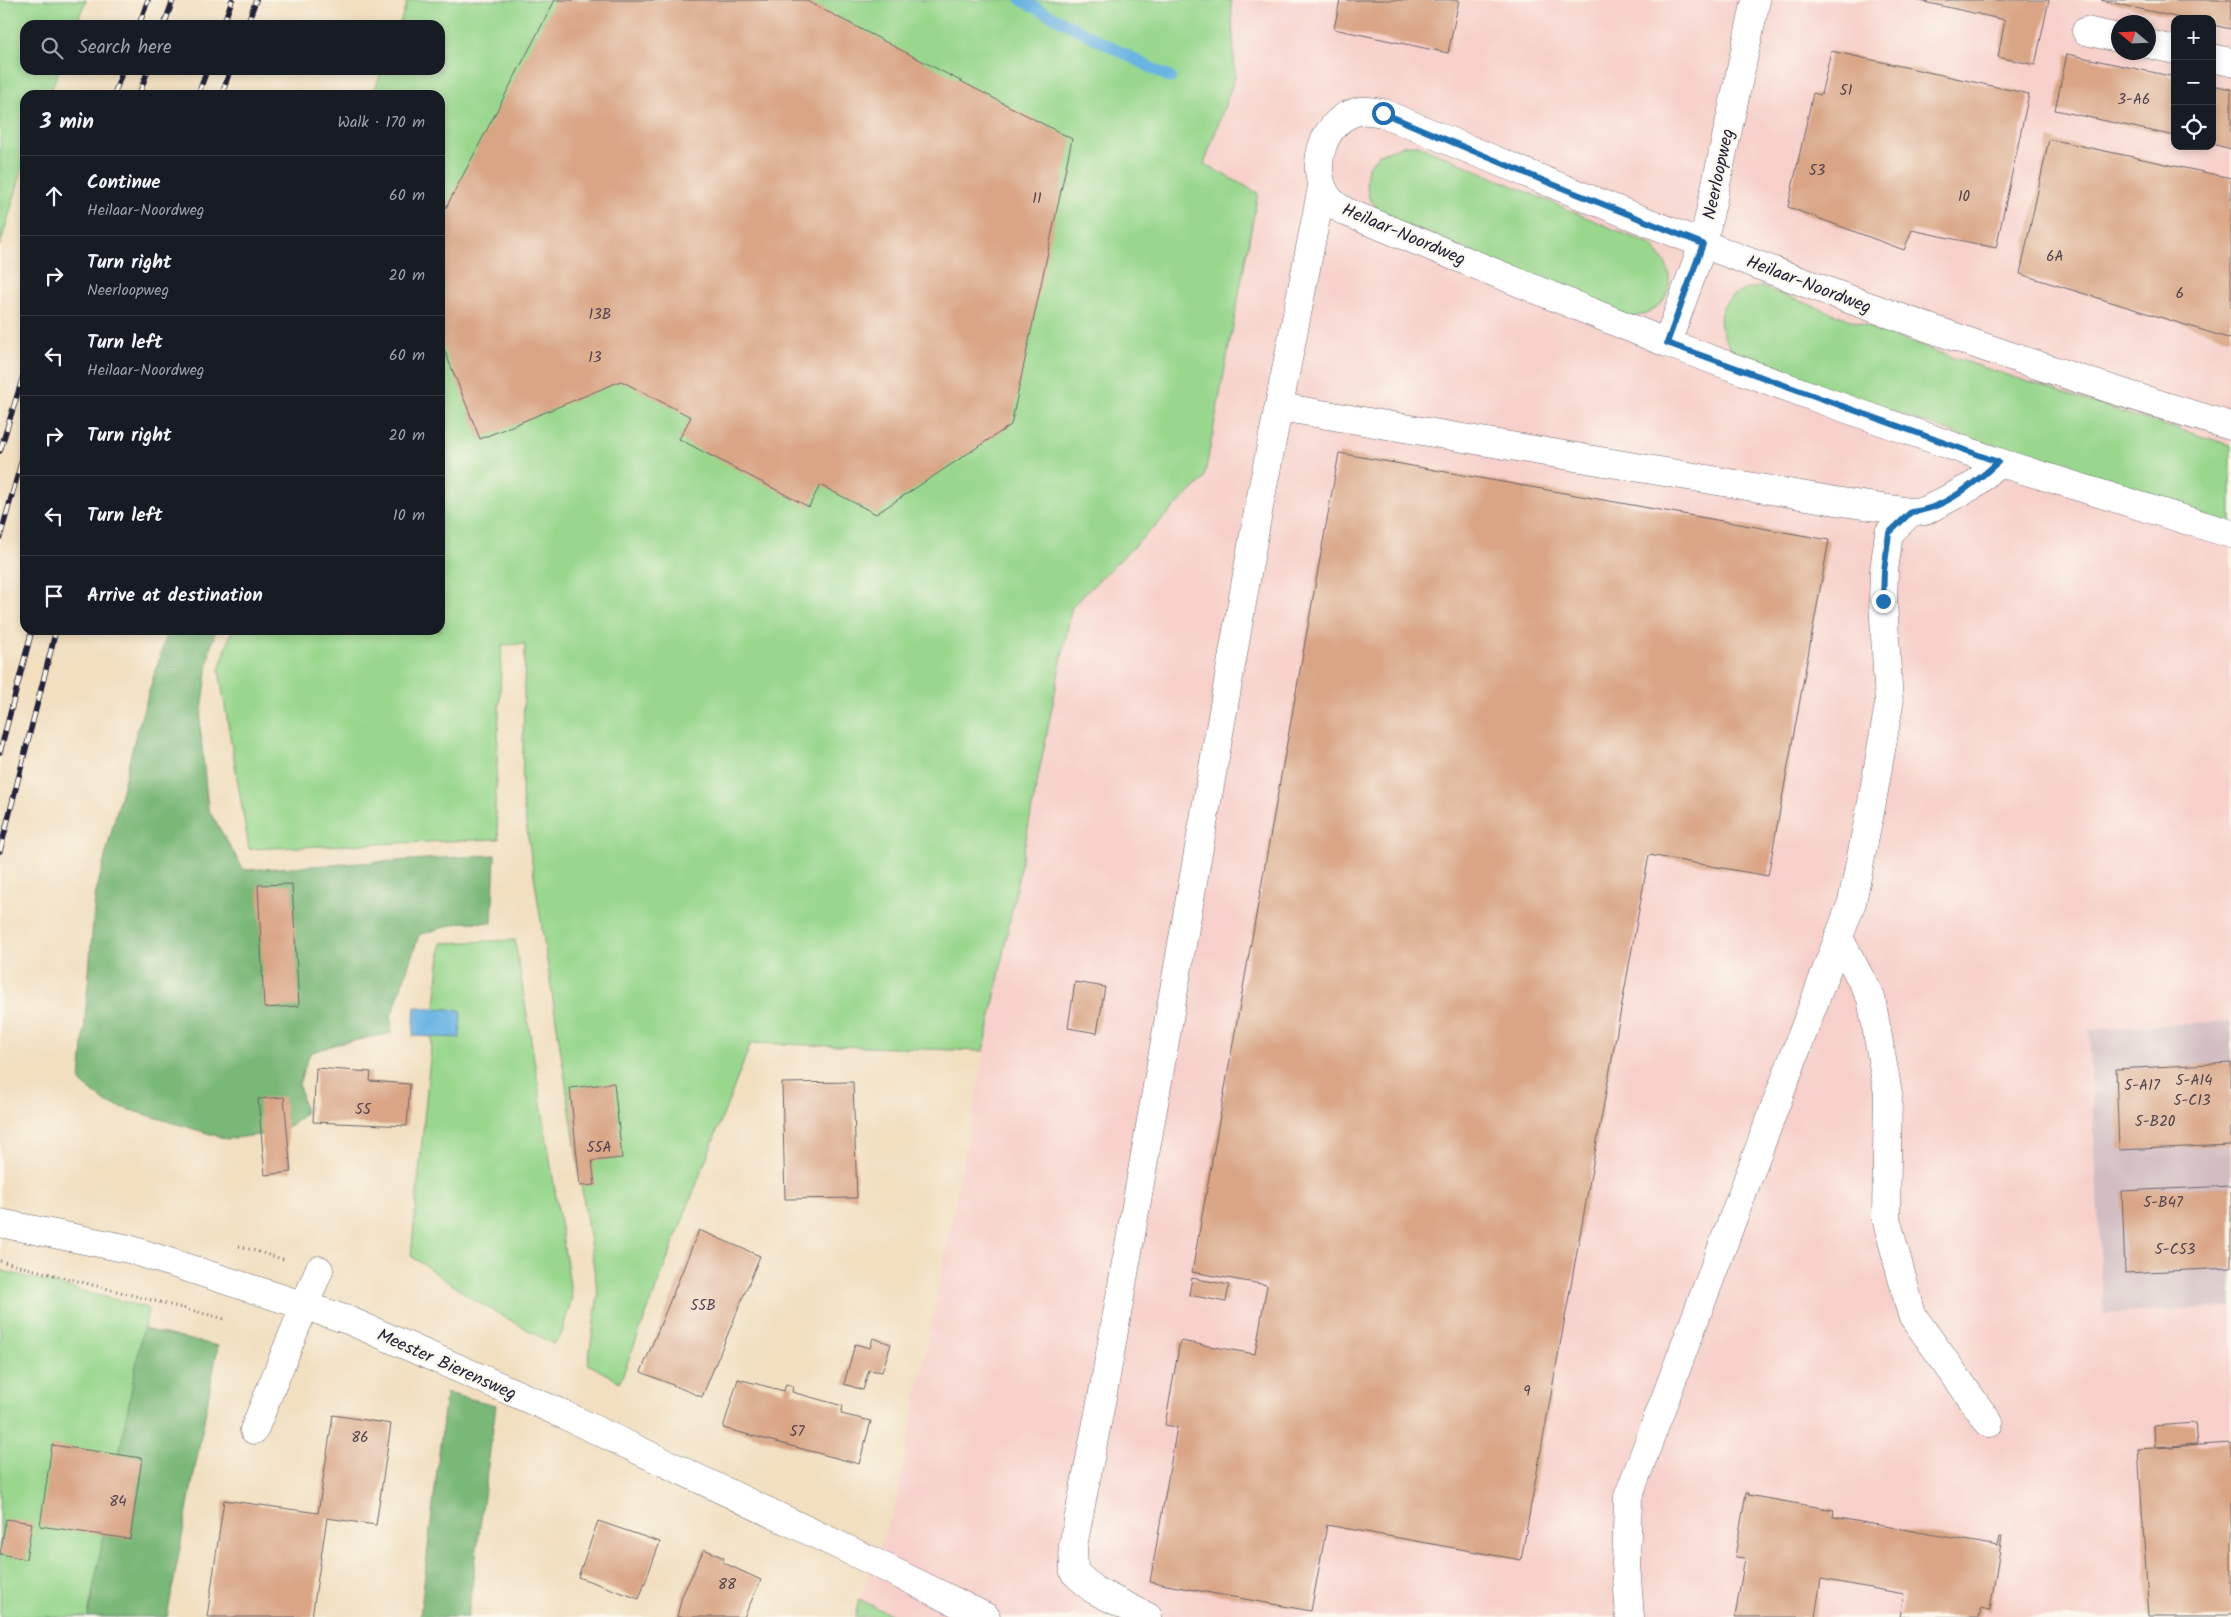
<!DOCTYPE html>
<meta charset="utf-8">
<style>
:root{--surface:#171b24;--page:#20242c;--text:#f1f3f6;--muted:#9ea1a6;--line:#363941}
body{margin:0;font-family:Kalam,sans-serif;background:var(--page);color:var(--text)}
.controls{position:absolute;right:15px;top:15px;display:grid;overflow:hidden;border-radius:10px;box-shadow:0 2px 8px #0003}
.controls button{width:45px;height:45px;display:grid;place-items:center;padding:0;border:0;border-bottom:1px solid var(--line);background:var(--surface);color:var(--text);font:25px sans-serif}
.compass{position:absolute;left:2111px;top:15px;width:45px;height:45px;border-radius:50%;background:var(--surface);box-shadow:0 2px 8px #0003;rotate:289deg}
.stop{position:absolute;width:15px;height:15px;margin:-11px;border:4px solid #1f6fb2;border-radius:50%;background:#fff}
.stop.end{background:#1f6fb2;border-color:#fff;box-shadow:0 1px 5px #0008}
.list{margin:0;padding:0;list-style:none}
h2{display:flex;justify-content:space-between;align-items:center;height:65px;margin:0;padding:0 20px;font-size:21px}
h2 small{font-size:16px;font-weight:400;color:var(--muted)}
.list li{display:grid;grid-template-columns:32px 1fr auto;gap:15px;align-items:center;box-sizing:border-box;height:80px;padding:0 20px;border-top:1px solid var(--line)}
.list b{display:block;font-size:19px;white-space:nowrap}
.list p{margin:0;font-size:16px;white-space:nowrap;color:var(--muted)}
.list em{font-size:16px;font-style:normal;color:var(--muted)}
.icon{flex:none;width:28px;height:28px;fill:none;stroke:currentColor;stroke-width:2;stroke-linecap:round;stroke-linejoin:round}
.map{position:relative;flex:none;width:2231px;height:1617px;overflow:hidden}
.search{position:absolute;background:var(--surface);box-shadow:0 2px 8px #0003;left:20px;top:20px;width:425px;height:55px;display:flex;align-items:center;gap:12px;box-sizing:border-box;padding:0 18px;border-radius:15px;color:var(--muted);font-size:19px}
.panel{position:absolute;background:var(--surface);box-shadow:0 2px 8px #0003;left:20px;top:90px;width:425px;height:545px;border-radius:15px}
.map>svg:first-child{display:block}
</style>
<div class="map">
<svg width="2231" height="1617" viewBox="0 0 2231 1617">
<rect width="100%" height="100%" fill="#fbf7ec"/>
<filter id="ink" filterUnits="userSpaceOnUse"><feTurbulence type="fractalNoise" baseFrequency=".02" numOctaves="2"/><feDisplacementMap in="SourceGraphic" scale="10" xChannelSelector="R" yChannelSelector="G"/><feConvolveMatrix kernelMatrix="1 2 1 2 8 2 1 2 1" color-interpolation-filters="sRGB"/></filter>
<filter id="wash" filterUnits="userSpaceOnUse"><feTurbulence type="fractalNoise" baseFrequency=".0096" numOctaves="4" result="noise"/><feDisplacementMap in="SourceGraphic" scale="20" xChannelSelector="R" yChannelSelector="G"/><feGaussianBlur stdDeviation="1.12" result="paint"/><feColorMatrix in="noise" values="0 0 0 0 0 0 0 0 0 0 0 0 0 0 0 0 0 1.4 0 .05"/><feComposite in="paint" operator="in"/></filter>
<g filter="url(#wash)">
<rect width="100%" height="100%" fill="#f1dfc0"/>
<path fill="#f7d0cb" fill-rule="evenodd" d="M1231,0H2231V1617H896L859,1599L895,1509L1072,606L1204,479L1258,193L1204,164L1235,77ZM2175,19H2212V146H2175ZM2118,22H2148V52H2118Z"/>
<path fill="#d2bec2" d="M2231,1021V1307L2103,1314L2089,1030Z"/>
<path fill="#98d78d" stroke="#5d7c64" d="M0,0H86L76,25H25V70H59L49,95H25V160L0,246Z
M408,0H1231L1235,77L1204,164L1258,193L1204,479L1072,606L984,1051L751,1043L620,1382L588,1364L598,1295L522,797L525,644L502,645L495,809L499,839L249,849L219,670L232,630H440V95H373L382,70H440V25H399Z
M1405,145H1418L1653,246C1658,254 1668,264 1669,274C1672,302 1653,314 1628,318L1382,215L1369,198L1366,182L1368,167L1379,154Z
M1762,287L1951,357L2137,417L2231,445V524L2134,495L1740,359C1709,329 1713,290 1762,287Z
M515,940L572,1297L561,1336L553,1344L474,1300L411,1256L441,943Z
M0,1270L148,1308L88,1617H0Z
M859,1599L896,1617H855Z"/>
<path fill="#7ab878" stroke="#4e6d5a" d="M168,630H216L210,649L200,726L208,809L244,870L495,855L492,923L462,922L419,935L391,1017L392,1033L337,1044L310,1053L299,1084L305,1113L284,1132L227,1139L107,1103L80,1082L95,897L136,734Z
M143,1329L218,1346L167,1617H88Z
M446,1393L496,1405L468,1617H420Z"/>
<path fill="#6ab4e3" stroke="#466b8f" d="M415,1007L461,1010L460,1038L413,1036Z"/>
<g fill="none" stroke-linecap="round" stroke-linejoin="round">
<path stroke="#6ab4e3" stroke-width="11" d="M1021,0L1171,78"/>
</g>
<g id="blocks">
<path fill="#d9a585" d="M555,0H805L1072,139L1011,425L876,514L820,485L809,507L679,439L691,417L621,381L480,439L440,339V219Z
M1340,0H1459L1448,53L1334,29Z
M1915,0H2049L2035,65L1998,57L2005,20Z
M2101,0H2231V29L2212,25V19H2184Z
M1831,51L2029,94L1996,248L1912,230L1904,250L1788,207L1813,93L1821,95Z
M2067,54L2175,77V136L2055,110Z
M2212,85L2231,89V149L2212,144Z
M2049,139L2231,178V339L2020,274Z
M1339,453L1829,540L1768,876L1649,855L1521,1560L1327,1525L1311,1611L1150,1582L1177,1427L1165,1425L1180,1341L1255,1354L1267,1285L1192,1272Z
M292,884L299,1006L264,1008L258,885Z
M1075,982L1105,987L1097,1033L1068,1028Z
M2231,1063V1145L2119,1150L2116,1069Z
M316,1068L371,1072L370,1081L410,1084L407,1126L313,1122Z
M853,1082L857,1198L785,1199L782,1083Z
M614,1083L622,1158L592,1161L595,1185L580,1186L570,1088Z
M284,1097L291,1172L265,1175L258,1099Z
M2231,1186V1268L2125,1273L2122,1191Z
M699,1230L760,1256L702,1397L641,1372Z
M1192,1278L1229,1285L1226,1302L1189,1295Z
M873,1338L891,1344L882,1372L869,1370L863,1390L844,1384L855,1344L870,1348Z
M738,1379L784,1391L786,1384L793,1386L792,1392L843,1406L841,1414L871,1421L859,1464L723,1428Z
M333,1415L391,1424L376,1525L327,1518L312,1617H207L224,1500L318,1513Z
M2195,1423L2197,1444L2155,1447L2154,1426Z
M2231,1443V1617H2149L2138,1449Z
M52,1445L142,1458L130,1539L40,1526Z
M1746,1493H1749L1748,1495L1834,1510L1833,1517L1998,1546L2000,1537H2002L1990,1610L1981,1608L1979,1617H1900L1904,1594L1821,1579L1815,1617H1735L1745,1558L1735,1557Z
M6,1519L32,1523L26,1559L0,1554Z
M598,1521L660,1542L639,1599L578,1577Z
M704,1549L724,1558L722,1562L761,1580L744,1617H677L682,1596Z"/>
</g>
</g>
<g filter="url(#ink)">
<use href="#blocks" fill-opacity="0" stroke="#6a646a" stroke-width="1"/>
<g fill="none" stroke-linecap="round" stroke-linejoin="round">
<defs>
<path id="minor" d="M2086,31L2118,38
M2148,44L2175,50
M2212,58L2231,62
M1667,343L1703,244L1756,0
M1280,407L1842,502L1911,512L1925,511L1974,485L1998,462
M2231,426C1942,341 1660,231 1383,113C1376,112 1368,110 1360,111C1324,117 1308,167 1327,196C1331,202 1338,207 1344,211L1667,343L1830,403L1998,462L2231,534
M1839,938L1871,998L1888,1093L1886,1218L1912,1315L1989,1423
M0,1223L129,1249L348,1320L558,1412L872,1561L986,1617
M254,1430L319,1270
M1148,1617L1094,1590L1074,1572L1073,1546L1105,1382L1258,512L1322,187
M1630,1617L1626,1564L1628,1497L1852,902L1872,802L1889,704L1883,601L1884,571L1889,533L1911,512"/>
</defs>
<use href="#minor" stroke="#6a646a" stroke-width="29"/>
<path stroke="#6a646a" stroke-width="3" stroke-dasharray="1 4" stroke-linecap="butt" d="M239,1246L286,1260
M0,1261L225,1319"/>
<use href="#minor" stroke="#fff" stroke-width="28"/>
<defs>
<path id="rail" d="M139,25L148,0
M164,25L173,0
M223,25L232,0
M247,25L256,0
M114,95L123,70
M139,95L148,70
M198,95L207,70
M222,95L230,70
M0,451L25,370
M0,537L25,449
M0,752L32,630
M0,851L56,630"/>
</defs>
<use href="#rail" stroke="#22223b" stroke-width="5.5"/>
<use href="#rail" stroke="#fbf7ec" stroke-width="4" stroke-dasharray="11" stroke-linecap="butt"/>
</g>
</g>
<g fill="none" stroke-linecap="round" stroke-linejoin="round" filter="url(#ink)">
<path stroke="#1f6fb2" stroke-width="6" d="M1383,113L1542,180L1703,244L1667,343L1998,462C1975,483 1943,510 1911,512L1889,533L1884,571L1883,601"/>
</g>
<g text-anchor="middle" stroke-width="4.5" stroke-linejoin="round" paint-order="stroke">
<g font-size="15" fill="#50434e">
<text x="1846" y="95">51</text>
<text x="2134" y="104">3-A6</text>
<text x="1817" y="175">53</text>
<text x="1964" y="201">10</text>
<text x="1037" y="203">11</text>
<text x="2055" y="261">6A</text>
<text x="2180" y="298">6</text>
<text x="600" y="319">13B</text>
<text x="595" y="362">13</text>
<text x="2194" y="1085">5-A14</text>
<text x="2142" y="1090">5-A17</text>
<text x="2192" y="1105">5-C13</text>
<text x="363" y="1114">55</text>
<text x="2155" y="1126">5-B20</text>
<text x="599" y="1152">55A</text>
<text x="2163" y="1207">5-B47</text>
<text x="2175" y="1254">5-C53</text>
<text x="703" y="1310">55B</text>
<text x="1527" y="1396">9</text>
<text x="797" y="1436">57</text>
<text x="360" y="1442">86</text>
<text x="118" y="1506">84</text>
<text x="727" y="1589">88</text>
</g>
<g font-size="18" fill="#22223b" stroke="#fbf7ec">
<text transform="translate(1718 174) rotate(-78)" y="6">Neerloopweg</text>
<text transform="translate(1404 234) rotate(23)" y="6">Heilaar-Noordweg</text>
<text transform="translate(1809 284) rotate(21)" y="6">Heilaar-Noordweg</text>
<text transform="translate(447 1364) rotate(24)" y="6">Meester Bierensweg</text>
</g>
</g>
</svg>
<div class="controls">
<button>+</button>
<button>−</button>
<button><svg class="icon" aria-label="locate" viewBox="0 0 24 24"><circle cx="12" cy="12" r="6"/><path d="M12 2v4M12 18v4M2 12h4M18 12h4"/></svg></button>
</div>
<svg class="compass" viewBox="-18 -18 36 36"><path d="M0-13l5 13h-10z" fill="#e53935"/><path d="M0 13l5-13h-10z" fill="#9ea1a6"/></svg>
<div class="stop" style="left:1383px;top:113px"></div>
<div class="stop end" style="left:1883px;top:601px"></div>
<div class="search"><svg class="icon" aria-label="search" viewBox="0 0 24 24"><circle cx="10" cy="10" r="6"/><path d="M15 15l6 6"/></svg>Search here</div>
<section class="panel">
<h2>3 min<small>Walk · 170 m</small></h2>
<ul class="list">
<li><svg class="icon" aria-label="ahead" viewBox="0 0 24 24"><path d="M12 20V5M6 11l6-6 6 6"/></svg><div><b>Continue</b><p>Heilaar-Noordweg</p></div><em>60 m</em></li>
<li><svg class="icon" aria-label="right" viewBox="0 0 24 24"><path d="M7 20v-9h11M14 6l5 5-5 5"/></svg><div><b>Turn right</b><p>Neerloopweg</p></div><em>20 m</em></li>
<li><svg class="icon" aria-label="left" viewBox="0 0 24 24"><path d="M17 20v-9H6M10 6l-5 5 5 5"/></svg><div><b>Turn left</b><p>Heilaar-Noordweg</p></div><em>60 m</em></li>
<li><svg class="icon" aria-label="right" viewBox="0 0 24 24"><path d="M7 20v-9h11M14 6l5 5-5 5"/></svg><div><b>Turn right</b></div><em>20 m</em></li>
<li><svg class="icon" aria-label="left" viewBox="0 0 24 24"><path d="M17 20v-9H6M10 6l-5 5 5 5"/></svg><div><b>Turn left</b></div><em>10 m</em></li>
<li><svg class="icon" aria-label="arrive" viewBox="0 0 24 24"><path d="M6 21V4h12l-3 4 3 4H6"/></svg><div><b>Arrive at destination</b></div></li>
</ul>
</section>
</div>
